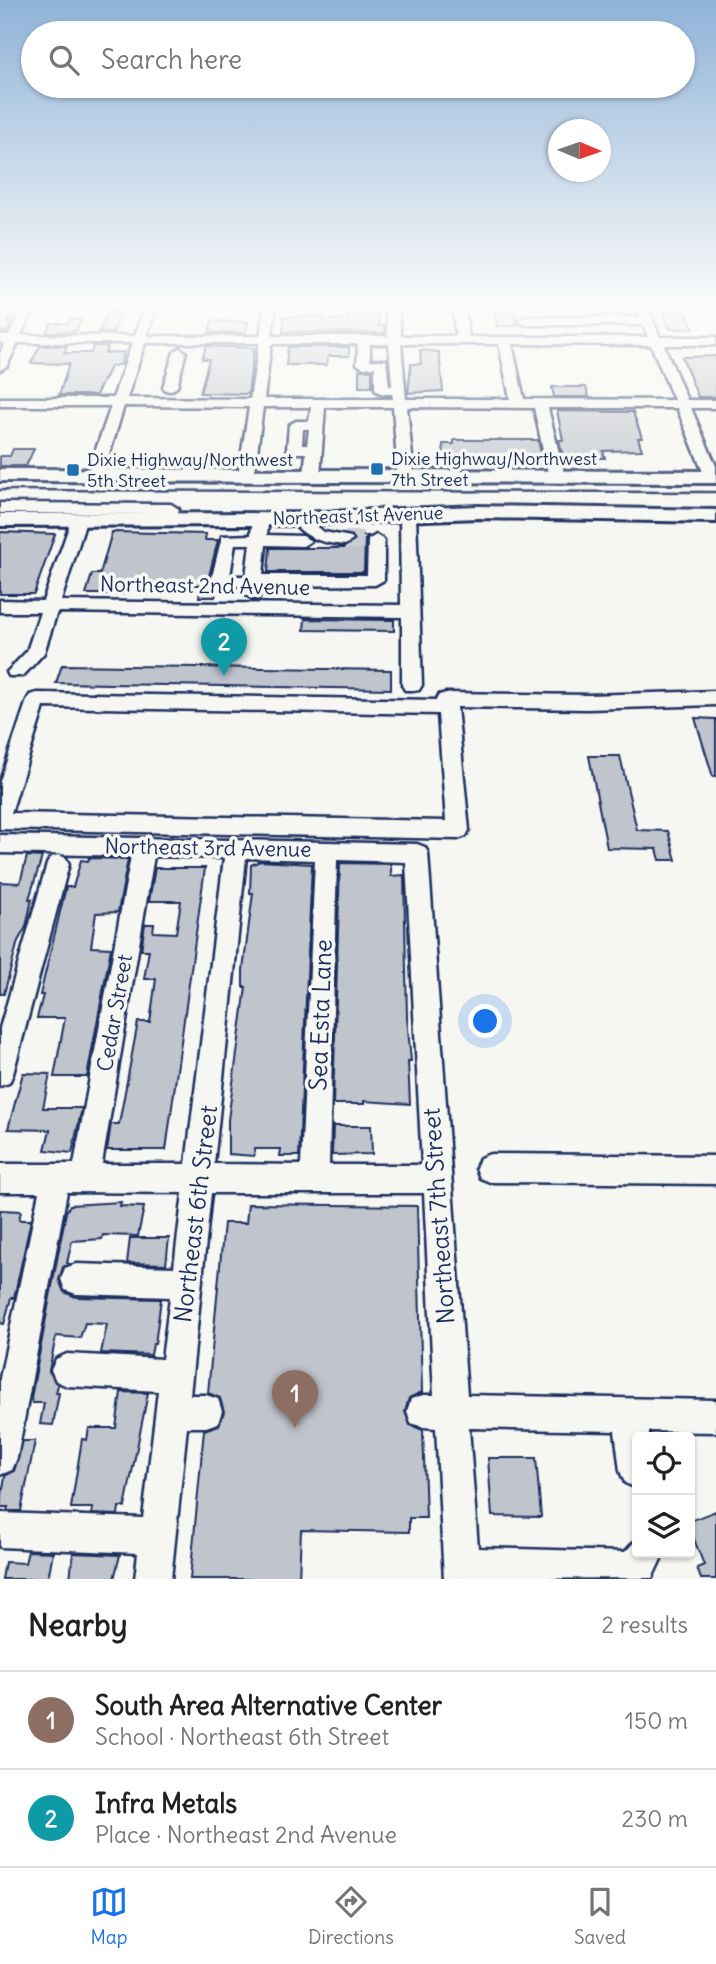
<!DOCTYPE html>
<meta charset="utf-8">
<style>
:root{--surface:#fff;--page:#f6f6f6;--text:#222;--muted:#767676;--line:#e0e0e0;--accent:#1a73e8}
body{margin:0;font-family:Delius,sans-serif;background:var(--page);color:var(--text)}
.controls{position:absolute;right:21px;bottom:21px;display:grid;overflow:hidden;border-radius:7px;box-shadow:0 2px 5px #0004}
.controls button{width:63px;height:63px;display:grid;place-items:center;padding:0;border:0;border-bottom:2px solid var(--line);background:var(--surface);color:var(--text);font:35px sans-serif}
.compass{position:absolute;left:548px;top:119px;width:63px;height:63px;border-radius:50%;background:var(--surface);box-shadow:0 2px 5px #0004;rotate:92deg}
.you{position:absolute;left:486px;top:1022px;width:24px;height:24px;margin:-18px;border:5px solid #fff;border-radius:50%;background:#1a73e8;box-shadow:0 0 0 10px #1a73e833}
.badge{display:grid;place-items:center;width:46px;height:46px;border-radius:50%;background:var(--accent);color:#fff;font-size:23px;font-weight:700}
.pin{position:absolute;translate:-50% -58px;filter:drop-shadow(0 2px 4px #0008)}
.pin::after{content:'';position:absolute;top:37px;width:24px;height:21px;background:inherit;clip-path:polygon(0 0,100% 0,50% 100%)}
.list{margin:0;padding:0;list-style:none}
h2{display:flex;justify-content:space-between;align-items:center;height:91px;margin:0;padding:0 28px;font-size:30px}
h2 small{font-size:23px;font-weight:400;color:var(--muted)}
.list li{display:grid;grid-template-columns:46px 1fr auto;gap:21px;align-items:center;box-sizing:border-box;height:98px;padding:0 28px;border-top:2px solid var(--line)}
.list b{display:block;font-size:26px;white-space:nowrap}
.list p{margin:0;font-size:23px;white-space:nowrap;color:var(--muted)}
.list em{font-size:23px;font-style:normal;color:var(--muted)}
.icon{flex:none;width:38px;height:38px;fill:none;stroke:currentColor;stroke-width:2;stroke-linecap:round;stroke-linejoin:round}
.map{position:relative;flex:none;width:716px;height:1579px;overflow:hidden}
.search{position:absolute;background:var(--surface);box-shadow:0 2px 5px #0004;left:21px;right:21px;top:21px;height:77px;display:flex;align-items:center;gap:18px;box-sizing:border-box;padding:0 24px;border-radius:38px;color:var(--muted);font-size:26px}
.sheet{height:287px;background:var(--surface)}
nav{display:flex;justify-content:space-around;align-items:center;box-sizing:border-box;height:98px;border-top:2px solid var(--line);background:var(--surface);font-size:19px;color:var(--muted)}
nav a{display:grid;justify-items:center;gap:4px}
nav .on{color:var(--accent)}
.map>svg:first-child{display:block}
</style>
<div class="map">
<svg width="716" height="1579" viewBox="0 0 716 1579">
<rect width="100%" height="100%" fill="#f6f6f2"/>
<filter id="ink" filterUnits="userSpaceOnUse"><feTurbulence type="fractalNoise" baseFrequency=".0143" numOctaves="2"/><feDisplacementMap in="SourceGraphic" scale="14" xChannelSelector="R" yChannelSelector="G"/><feConvolveMatrix kernelMatrix="1 2 1 2 8 2 1 2 1" color-interpolation-filters="sRGB"/></filter>
<g filter="url(#ink)">
<path fill="#c0c4cd" stroke="#1b2f5e" stroke-width="2" d="M0,308H16L8,323H12L7,332H0Z
M349,308L361,309V314H379V326H385V333L283,332L284,317L324,316V320H348Z
M493,308H513L518,326H497Z
M664,308L685,311L694,329H670L662,313H667Z
M107,312H121L113,333H98Z
M70,319H81L76,331L46,333L51,323H68Z
M212,321L248,322L246,333H209Z
M40,346H67L64,353H91L93,346H108L105,353L124,352L121,364L110,367L96,395H59L69,364L31,363Z
M206,346L254,348L248,394L200,393L209,359H202Z
M288,347H349V356H328L327,365H286Z
M420,350L439,352L443,391L408,393L411,364H421Z
M716,356V397H698L682,357Z
M359,370H372V387H359Z
M552,387H586L589,397H554Z
M557,411L633,412L642,438H638L642,450L603,451L605,458H563L559,440H563Z
M454,440H538L543,463H457V459H444L443,444H454Z
M13,449H34L26,466H0V456H10Z
M0,532L55,534L34,594H0Z
M112,532L206,534L205,540H218L208,580L212,587L217,588L215,597H199L201,585H131L128,594H86L92,574H100Z
M353,536H368L365,540L364,572H268L270,548H345L354,542Z
M305,619L394,620V631L304,630Z
M62,665L391,670V689L56,683Z
M695,718L716,719V776L713,777Z
M589,756H620L637,830L668,831L676,860H660L657,849L607,848Z
M27,856L42,857L29,899H32L26,927L18,941L4,994H0V882L20,883Z
M89,858L128,859L118,912L96,913L91,947L111,948L87,1077H54L65,1018H37L43,995H40L66,887H73L81,860L88,861Z
M260,861L312,864L299,1156H280L281,1149H255L254,1156L228,1154V1120L246,987H243V970L253,893H250L251,865Z
M340,863L391,864V876L404,875L407,1018L411,1061H408L410,1104L364,1101V1104H333Z
M155,868H205L166,1150H107L111,1124H119L138,1022H150L156,979H144L149,950H141L145,924H154L153,932L176,933L181,901H149Z
M23,1073L50,1074L43,1108H82L72,1153L45,1150L50,1130L8,1129Z
M333,1126H371L372,1154L332,1155Z
M121,1202L120,1206L144,1207L138,1236L103,1235L102,1239L72,1241L67,1263L70,1264L63,1267L59,1280L64,1292L76,1297L161,1299L155,1344H153L151,1355L101,1353L107,1324L85,1323L80,1338L56,1336L49,1371L58,1385L56,1393H59L53,1425L40,1424L44,1403H32L31,1398L66,1212L70,1205Z
M248,1204L417,1206L422,1392L409,1398L405,1412L410,1425L423,1430L426,1518H409V1532L301,1530L299,1579H190L204,1430L219,1425L224,1412L220,1398L208,1393L224,1223H246Z
M0,1210L21,1211L19,1220H31L14,1298H11L4,1324L0,1323Z
M130,1238H169L166,1264L127,1263Z
M121,1392L148,1393L125,1507H119L118,1515L92,1514L93,1508H71L82,1439L87,1440L89,1428H116Z
M23,1441H35L21,1511H7L8,1507H0L5,1476L14,1471Z
M488,1458H536L541,1517L492,1516Z
M716,1511V1579H701L697,1568L704,1565L690,1529V1521Z
M28,1551L53,1552L48,1579H2L5,1562L25,1563Z
M73,1553L120,1555L114,1579H70Z"/>
<g fill="none" stroke-linecap="round" stroke-linejoin="round">
<path stroke="#caced4" stroke-width="18" stroke-dasharray="18 9" stroke-linecap="butt" d="M345,540H368"/>
<defs>
<path id="minor" d="M22,308H34L21,335L135,336L144,308H156L147,336H260L264,308H276L272,336H388L386,308H398L401,336H456L452,308H464L469,337H648L643,325H525L519,321L525,317H640L636,308H648L660,337H716V345H664L687,400H716V408H691L716,466V481L708,480L705,477L677,408H548L565,477L557,482L549,477L534,408L407,407L414,476L406,481L398,476L393,407H325L320,476L312,481L304,476L306,453H294L287,449L289,425L296,421H309L311,407H263L254,476L246,481L238,476L249,407L124,406L103,475L100,478H90L87,475L111,406H0V398H113L132,343H18L7,366L0,370V353L5,343H0V335H9ZM145,343H259L250,399L127,398ZM271,344H358L357,364L364,368L375,367V390L382,394H392L393,399H264ZM370,344H389L392,386H389L386,360H370ZM401,344H499L510,399H406ZM512,344L651,345L674,400L524,399ZM303,429H309L307,445H302Z
M180,348L186,352L177,387L170,391L165,390L163,387L174,352Z
M0,503L171,504L179,509L176,520L168,525L160,520L162,514L0,513Z
M408,510L416,515L422,685L419,690H405L402,685V617L57,612L44,653L23,676H9L7,672L27,651L40,612H0V600L43,601L72,518H84L86,521L61,601L401,605L400,515Z
M298,514L324,532L351,537L353,540L345,545C322,543 304,538 290,519Z
M260,520L268,525L267,535L303,536L311,541L303,546L266,545L263,575H367L368,540L376,535L384,540V580L375,585L262,586L259,598L253,599L244,594L245,586L214,585L211,581L222,536L251,535L252,525ZM235,544H250L246,576H230Z
M716,691V705L588,709L457,707L469,830L466,836L458,839L0,829V781L27,700L30,695L37,693L436,700L439,695L446,693L588,695ZM44,707L438,714L446,821L11,813Z
M0,835L417,844L425,847L428,853L467,1395L716,1400V1432L649,1431V1437H637V1488L625,1483L620,1471L615,1431L469,1428L478,1548L625,1552L637,1539V1553H664L652,1578L444,1579L436,1428L423,1427L411,1423L407,1411L411,1399L423,1395H434L424,1193H211L190,1395H206L218,1399L222,1411L218,1423L206,1427H187L171,1579H135L138,1553L0,1547V1513L143,1518L158,1391L67,1386L56,1381L51,1370L56,1359L67,1354L162,1359L170,1297L76,1294L65,1290L61,1279L65,1268L76,1264L174,1267L183,1193L67,1192L17,1458L12,1470L0,1475V1378L39,1192H0V1164H74L131,856L0,853ZM154,856L224,858L186,1164H102ZM246,858L315,860L301,1165L214,1164ZM337,860L406,862L422,1165H329Z
M58,855L66,858L69,864L13,1074L9,1083L0,1086V1028L47,864L50,858Z
M490,1154L716,1156V1184L490,1182L480,1178L476,1168L480,1158Z"/>
<path id="major" d="M0,469L716,471V483L0,481Z
M478,506L716,510V522L478,518L298,525L0,526V514L298,513Z"/>
</defs>
<use href="#minor" stroke="#1b2f5e" stroke-width="5"/>
<use href="#major" stroke="#1b2f5e" stroke-width="6"/>
<use href="#minor" fill="#f6f6f2" fill-rule="evenodd"/>
<use href="#major" fill="#f6f6f2" fill-rule="evenodd"/>
<path stroke="#1b2f5e" stroke-width="2.5" d="M0,490L716,492"/>
</g>
</g>
<linearGradient id="sky" x2="0" y2="1"><stop stop-color="#8fb3d8"/><stop offset="0.58" stop-color="#fbfbf9"/><stop offset="1" stop-color="#fbfbf9" stop-opacity="0"/></linearGradient>
<rect width="716" height="529" fill="url(#sky)"/>
<g fill="#1f6fb2" stroke="#f6f6f2" stroke-width="2.5">
<rect x="370" y="462" width="14" height="14" rx="3.5"/>
<rect x="66" y="463" width="14" height="14" rx="3.5"/>
</g>
<g text-anchor="middle" stroke-width="7" stroke-linejoin="round" paint-order="stroke">
<g font-size="18" fill="#1b2f5e" stroke="#f6f6f2" text-anchor="start">
<text x="391" y="465">Dixie Highway/Northwest<tspan x="391" dy="21">7th Street</tspan></text>
<text x="87" y="466">Dixie Highway/Northwest<tspan x="87" dy="21">5th Street</tspan></text>
</g>
<g font-size="18" fill="#1b2f5e" stroke="#f6f6f2">
<text transform="translate(358 516) rotate(-2)" y="6">Northeast 1st Avenue</text>
</g>
<g font-size="21" fill="#1b2f5e" stroke="#f6f6f2">
<text transform="translate(205 586) rotate(1)" y="7">Northeast 2nd Avenue</text>
<text transform="translate(208 848) rotate(1)" y="7">Northeast 3rd Avenue</text>
<text transform="translate(115 1013) rotate(-80)" y="7">Cedar Street</text>
</g>
<g font-size="24" fill="#1b2f5e" stroke="#f6f6f2">
<text transform="translate(321 1015) rotate(-88)" y="8">Sea Esta Lane</text>
<text transform="translate(196 1214) rotate(-83)" y="8">Northeast 6th Street</text>
<text transform="translate(439 1216) rotate(-94)" y="8">Northeast 7th Street</text>
</g>
</g>
</svg>
<div class="controls">
<button><svg class="icon" aria-label="locate" viewBox="0 0 24 24"><circle cx="12" cy="12" r="6"/><path d="M12 2v4M12 18v4M2 12h4M18 12h4"/></svg></button>
<button><svg class="icon" aria-label="layers" viewBox="0 0 24 24"><path d="M12 4l9 5-9 5-9-5zM3 14l9 5 9-5"/></svg></button>
</div>
<svg class="compass" viewBox="-18 -18 36 36"><path d="M0-13l5 13h-10z" fill="#e53935"/><path d="M0 13l5-13h-10z" fill="#767676"/></svg>
<div class="you"></div>
<div class="pin badge" style="left:295px;top:1428px;background:#8d6e63">1</div>
<div class="pin badge" style="left:224px;top:676px;background:#0f9aa8">2</div>
<div class="search"><svg class="icon" aria-label="search" viewBox="0 0 24 24"><circle cx="10" cy="10" r="6"/><path d="M15 15l6 6"/></svg>Search here</div>
</div>
<section class="sheet">
<h2>Nearby<small>2 results</small></h2>
<ul class="list">
<li><span class="badge" style="background:#8d6e63">1</span><div><b>South Area Alternative Center</b><p>School · Northeast 6th Street</p></div><em>150 m</em></li>
<li><span class="badge" style="background:#0f9aa8">2</span><div><b>Infra Metals</b><p>Place · Northeast 2nd Avenue</p></div><em>230 m</em></li>
</ul>
</section>
<nav>
<a class="on"><svg class="icon" aria-label="map" viewBox="0 0 24 24"><path d="M3 6l6-2 6 2 6-2v14l-6 2-6-2-6 2zM9 4v14M15 6v14"/></svg>Map</a>
<a><svg class="icon" aria-label="directions" viewBox="0 0 24 24"><path d="M12 3l9 9-9 9-9-9zM9 14v-3h6M13 9l2 2-2 2"/></svg>Directions</a>
<a><svg class="icon" aria-label="saved" viewBox="0 0 24 24"><path d="M7 4h10v16l-5-4-5 4z"/></svg>Saved</a>
</nav>
